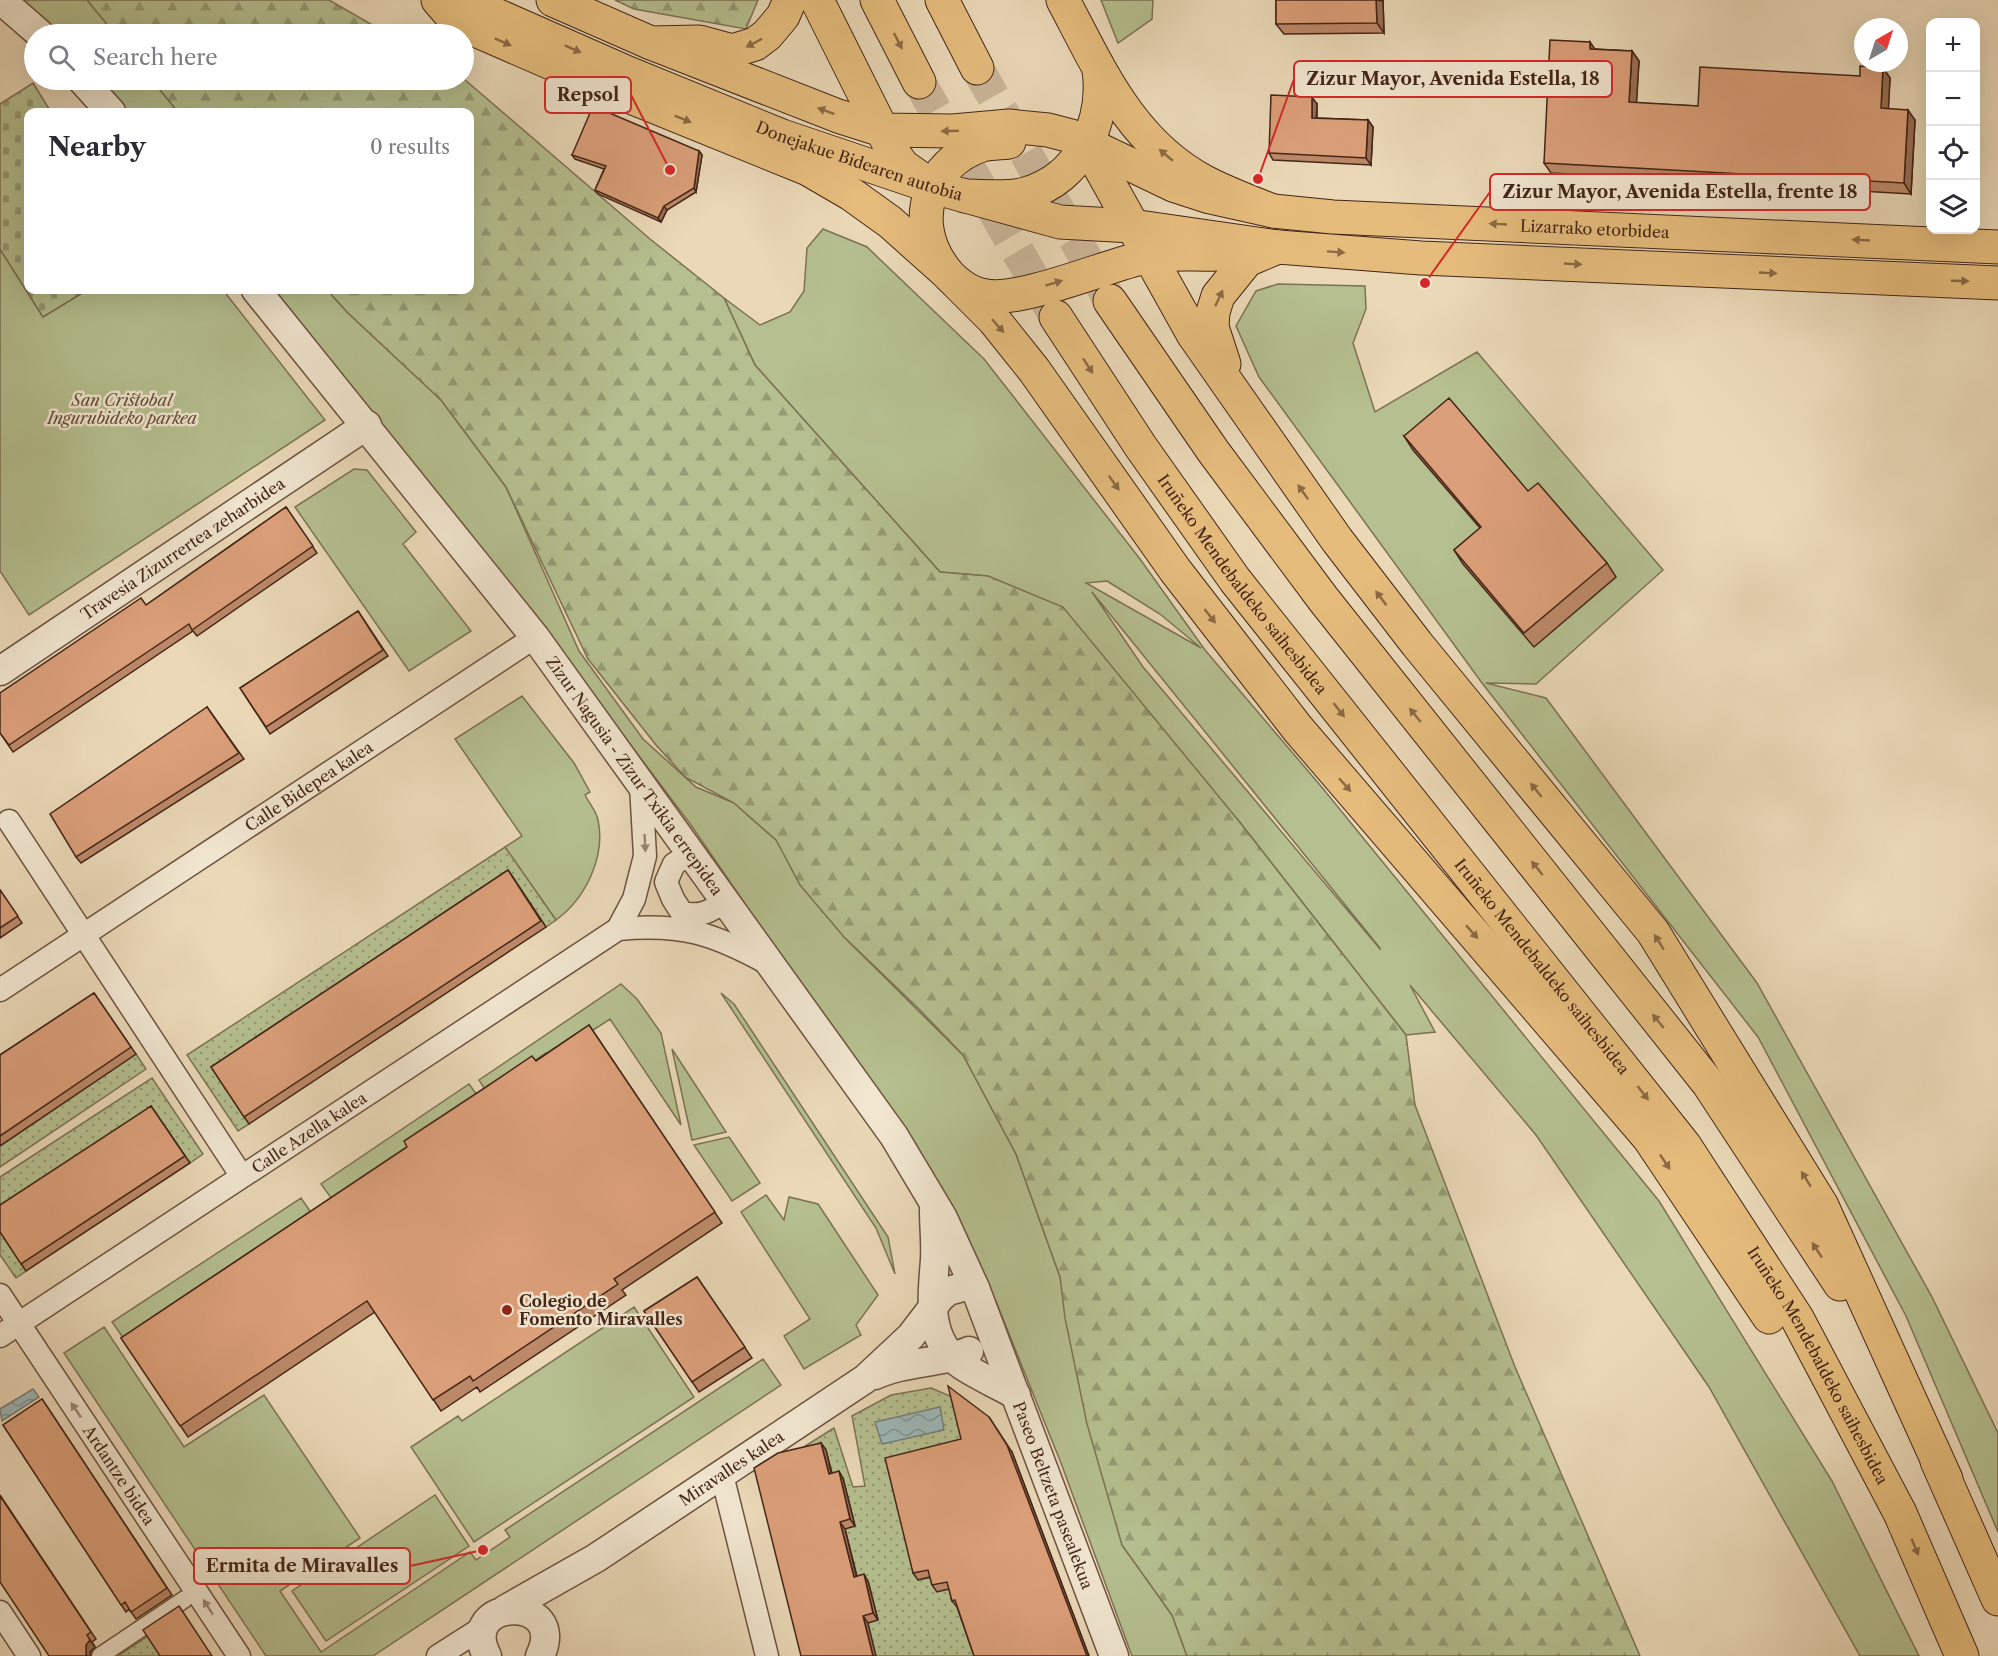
<!DOCTYPE html>
<meta charset="utf-8">
<style>
:root{--surface:#fff;--page:#f7f7f7;--text:#2b2b33;--muted:#7c7c81;--line:#e1e1e2}
body{margin:0;font-family:"Libre Caslon Text",serif;background:var(--page);color:var(--text)}
.controls{position:absolute;right:18px;top:18px;display:grid;overflow:hidden;border-radius:12px;box-shadow:0 6px 24px #0002}
.controls button{width:54px;height:54px;display:grid;place-items:center;padding:0;border:0;border-bottom:2px solid var(--line);background:var(--surface);color:var(--text);font:30px sans-serif}
.compass{position:absolute;left:1854px;top:18px;width:54px;height:54px;border-radius:50%;background:var(--surface);box-shadow:0 6px 24px #0002;rotate:39deg}
.list{margin:0;padding:0;list-style:none}
h2{display:flex;justify-content:space-between;align-items:center;height:78px;margin:0;padding:0 24px;font-size:26px}
h2 small{font-size:20px;font-weight:400;color:var(--muted)}
.icon{flex:none;width:33px;height:33px;fill:none;stroke:currentColor;stroke-width:2;stroke-linecap:round;stroke-linejoin:round}
.map{position:relative;flex:none;width:1998px;height:1656px;overflow:hidden}
.search{position:absolute;background:var(--surface);box-shadow:0 6px 24px #0002;left:24px;top:24px;width:450px;height:66px;display:flex;align-items:center;gap:15px;box-sizing:border-box;padding:0 21px;border-radius:33px;color:var(--muted);font-size:22px}
.panel{position:absolute;background:var(--surface);box-shadow:0 6px 24px #0002;left:24px;top:108px;width:450px;height:186px;border-radius:12px}
.map>svg:first-child{display:block}
</style>
<div class="map">
<svg width="1998" height="1656" viewBox="0 0 1998 1656">
<defs>
<pattern id="forest-firs" width="22" height="20" patternUnits="userSpaceOnUse" patternTransform="scale(1.5)"><rect width="22" height="20" fill="#b5bf8f"/><path d="M5 1l3.5 6h-7zM16 11l3.5 6h-7z" fill="#959b74"/></pattern>
<pattern id="cemetery-stones" width="16" height="16" patternUnits="userSpaceOnUse" patternTransform="scale(1.5)"><rect width="16" height="16" fill="#b5bf8f"/><path d="M2 7V4a2 2 0 0 1 4 0v3zM10 15v-3a2 2 0 0 1 4 0v3z" fill="#959b74"/></pattern>
<pattern id="garden-dots" width="8" height="8" patternUnits="userSpaceOnUse" patternTransform="scale(1.5)"><rect width="8" height="8" fill="#b5bf8f"/><path d="M2 2h.1M6 6h.1" fill="none" stroke="#959b74" stroke-width="1.8" stroke-linecap="round"/></pattern>
<pattern id="water-waves" width="16" height="10" patternUnits="userSpaceOnUse" patternTransform="scale(1.5)"><rect width="16" height="10" fill="#9cb8b9"/><path d="M0 5q4-4 8 0t8 0" fill="none" stroke="#819595"/></pattern>
</defs>
<rect width="100%" height="100%" fill="#ead8b7"/>
<filter id="stains"><feTurbulence type="fractalNoise" baseFrequency=".00333" numOctaves="4"/><feColorMatrix values="0 0 0 0 .2 0 0 0 0 .09 0 0 0 0 .02 0 0 0 .5 -.17"/></filter>
<radialGradient id="worn" r=".72"><stop offset=".6" stop-color="#630" stop-opacity="0"/><stop offset="1" stop-color="#630" stop-opacity=".3"/></radialGradient>
<path fill="#b5bf8f" stroke="#7c7253" stroke-width="1.5" fill-rule="evenodd" d="M24,0H87L115,34H55Z
M1101,0H1153L1152,19L1118,43Z
M95,80H152L178,112H124Z
M823,229L867,247L984,359L1140,559L1205,650L1320,785L1659,1201L1832,1481L1919,1656H1860L1709,1387L1536,1135L1410,985L1435,1032L1406,1035L1238,820L988,576L940,572L755,365L724,298L760,325L790,312L804,291L807,248ZM1107,581L1160,614L1201,648L1086,583ZM1092,592L1380,948V949L1143,667Z
M0,249L43,317L87,290H223L325,420L29,615L0,571Z
M1278,284L1365,286L1366,309L1353,343L1375,412L1477,352L1663,570L1536,684L1486,683L1546,698L1757,983L1932,1297L1998,1433V1532L1906,1316L1758,1037L1482,683L1259,377L1236,326L1256,291Z
M272,290H327L348,313L441,400L506,487L579,651L643,739L696,787L734,803L776,840L844,937L963,1055L1016,1154L1060,1277L1122,1545L1172,1615L1187,1656H1132L1061,1463L995,1299L952,1206L691,825L537,621Z
M354,469L367,470L416,532L403,544L471,631L409,671L295,507Z
M522,696L574,763L590,792L585,795C589,803 597,812 598,820C606,857 585,899 556,920L505,847L522,836L455,739Z
M621,984L637,999L661,1033L681,1125L610,1019L550,1058L546,1053L487,1093L479,1080Z
M721,993L734,1004L888,1237L895,1274L876,1228Z
M672,1049L726,1132L692,1140Z
M469,1084L482,1102L334,1202L321,1184Z
M729,1137L760,1183L732,1201L694,1145Z
M766,1195L784,1220L789,1197L818,1204L878,1295L856,1325L861,1335L804,1369L784,1336L810,1319L741,1212Z
M301,1198L316,1220L129,1346L112,1322Z
M634,1307L694,1397L474,1542L411,1447L458,1416L462,1421Z
M104,1327L184,1447L264,1395L360,1538L280,1591L321,1652L470,1552L476,1560L510,1537L505,1530L763,1359L781,1385L373,1656H266L64,1353Z
M435,1495L469,1546L326,1641L292,1591Z"/>
<path fill="url(#forest-firs)" stroke="#7c7253" stroke-width="1.5" d="M87,0H329L388,34H115Z
M615,0H758L746,29L634,9Z
M464,79L650,239L724,298L755,365L940,572L988,576L1063,607L1238,820L1406,1035L1415,1105L1515,1367L1640,1656H1187L1172,1615L1122,1545L1087,1424L1065,1318L1060,1277L1016,1154L963,1055L918,1008L844,937L800,885L776,840L734,803L685,777L656,745L588,659L506,487L441,400L348,313L327,290H470V112H178L152,80Z"/>
<path fill="url(#cemetery-stones)" stroke="#7c7253" stroke-width="1.5" d="M33,83L51,112H28V290H87L43,317L0,249V104Z"/>
<path fill="url(#garden-dots)" stroke="#7c7253" stroke-width="1.5" d="M505,847L556,920L546,927L513,877L373,970L406,1020L389,1031L356,981L216,1074L249,1124L238,1131L187,1055Z
M136,1054L146,1069L0,1167V1146Z
M152,1078L203,1154L190,1163L156,1113L0,1215V1177Z
M0,1231L26,1271L16,1278L0,1255Z
M931,1388L957,1399L966,1446L918,1580L933,1577L952,1588L977,1656H804L759,1475L834,1428L853,1487L865,1486L852,1416L891,1395Z
M148,1636L161,1656H118Z"/>
<path fill="url(#water-waves)" stroke="#797d78" stroke-width="1.5" d="M33,1389L39,1397L2,1421L0,1409Z
M940,1407L944,1430L882,1444L875,1422Z"/>
<g fill="none" stroke-linecap="round" stroke-linejoin="round">
<path stroke="#c9b497" stroke-width="33" stroke-dasharray="33 16" stroke-linecap="butt" d="M977,68L1108,297
M919,82L1054,314"/>
<defs>
<path id="pedestrian" d="M100,1656L185,1599"/>
<g id="minor">
<path d="M9,821L241,1175"/>
<path d="M690,854L674,864L666,882L673,899L682,913C700,917 710,912 725,901"/>
<path d="M618,929L634,899L645,856L641,785"/>
<path id="s1" d="M0,990L535,637"/>
<path id="s2" d="M0,1295L239,1656"/>
<path id="s3" d="M0,1336L618,929C681,923 713,933 769,964"/>
<path d="M722,1475L767,1656"/>
<path d="M0,1612L29,1656"/>
<path d="M438,1656L485,1626"/>
</g>
<g id="tertiary">
<path d="M1,0L40,34"/>
<path d="M82,80L111,112"/>
<path id="s4" d="M256,290L535,637L894,1136L943,1218L975,1288L1114,1656"/>
<path id="s5" d="M0,671L367,425"/>
<path d="M934,1210C934,1226 936,1244 935,1260C932,1299 926,1341 963,1366C980,1377 998,1385 1016,1395"/>
<path d="M875,1375C905,1361 939,1364 969,1351"/>
<path id="s6" d="M506,1609L596,1558L865,1379L911,1336L940,1298L948,1291L963,1287L975,1288"/>
<path d="M487,1656C456,1596 570,1594 540,1656"/>
</g>
<g id="trunk">
<path id="s7" d="M462,0L628,73L782,136L933,187L1060,222L1132,226L1278,247L1421,258L1998,283"/>
<path id="s8" d="M651,43L838,116L882,130L953,131L1009,126L1048,130L1071,136L1173,185L1210,197L1273,211L1333,217L1998,247"/>
<path d="M1009,142C1000,143 990,143 982,145C928,163 910,221 942,266C951,280 969,294 986,296C1021,302 1106,266 1145,257C1167,252 1194,255 1218,254"/>
</g>
<g id="motorway">
<path d="M438,0L457,22L611,89L808,169L851,194L890,222L946,272"/>
<path d="M553,0L651,43L699,42L732,51L755,44L767,35L783,16L790,0"/>
<path d="M817,0L894,154L903,166L933,187"/>
<path d="M877,0L919,82"/>
<path d="M942,0L977,68"/>
<path d="M1063,0C1100,70 1131,143 1205,182C1226,193 1250,202 1273,211"/>
<path d="M1087,144L1193,334L1337,540L1417,644L1653,932L1822,1206L1946,1479"/>
<path d="M965,196C984,196 1007,199 1025,194C1080,179 1106,122 1099,70"/>
<path d="M958,284L994,320L1034,370L1175,570L1298,729L1649,1138L1769,1317"/>
<path d="M1110,301L1213,451L1324,600L1708,1083L1840,1284"/>
<path id="s9" d="M1056,317L1141,447L1235,580L1685,1146L1797,1318L1900,1513L1962,1656"/>
<path d="M1224,364L1212,327L1213,312L1218,296L1247,260L1278,247"/>
<path d="M1937,1461L1998,1599"/>
</g>
</defs>
<use href="#pedestrian" stroke="#6e523f" stroke-width="19"/>
<use href="#minor" stroke="#6e523f" stroke-width="25"/>
<use href="#tertiary" stroke="#6e523f" stroke-width="31"/>
<use href="#trunk" stroke="#442517" stroke-width="35"/>
<use href="#motorway" stroke="#442517" stroke-width="35"/>
<use href="#pedestrian" stroke="#f1e6d0" stroke-width="16"/>
<use href="#minor" stroke="#f1e6d0" stroke-width="22"/>
<use href="#tertiary" stroke="#f1e6d0" stroke-width="28"/>
<use href="#trunk" stroke="#e5bc7c" stroke-width="33"/>
<use href="#motorway" stroke="#e5bc7c" stroke-width="33"/>
</g>
<path fill="#bc8968" stroke="#442517" stroke-width="1.5" d="M1276,0H1383L1384,33L1284,34L1276,24Z
M1595,49L1632,51L1639,61L1636,103L1698,106L1860,76L1883,68L1890,78L1888,109L1915,120L1911,194L1551,173L1544,163Z
M1317,104V118L1368,120L1373,127L1371,165L1273,160L1269,153Z
M699,151L702,155L696,192L667,210L661,222L598,194L595,190L604,169L575,159L572,155Z
M1404,436L1528,491L1607,563L1616,577L1534,647L1463,564L1454,550L1480,528L1413,450Z
M286,507L317,553L197,636L193,631L13,752L0,733L146,605Z
M358,611L388,656L270,734L240,688Z
M207,707L244,759L81,863L76,857Z
M508,870L546,927L249,1124L211,1067Z
M0,890L22,923L0,938Z
M94,993L136,1054L0,1146V1055Z
M589,1025L722,1223L622,1290L626,1295L480,1392L477,1387L441,1411L375,1312L188,1437L121,1338Z
M151,1106L190,1163L26,1271L0,1232Z
M697,1277L752,1358L699,1392L644,1311Z
M42,1399L172,1595L136,1619L129,1609L126,1612L3,1425Z
M821,1443L826,1450L832,1473L843,1478L855,1526L845,1529L857,1576L868,1581L878,1620L868,1623L801,1656Z
M1012,1452L1089,1656H974L957,1607L952,1601L949,1589L937,1592L932,1585L930,1577L918,1580L913,1573Z
M0,1495L96,1639L92,1642L95,1647L90,1652Z"/>
<path fill="#996f55" stroke="#442517" stroke-width="1.5" d="M1376,0L1383,1L1384,33L1377,23Z
M1590,42L1597,52L1590,49Z
M1632,51L1639,61L1636,112L1629,102Z
M1883,68L1890,78L1888,118L1881,108Z
M1312,97L1317,104L1316,124L1312,118Z
M1908,110L1915,120L1911,194L1904,183Z
M1368,120L1373,127L1371,165L1366,158Z
M699,151L702,155L696,192L694,188Z
M664,206L667,210L661,222L658,218Z
M989,1417L1012,1452L1089,1656H1087Z
M821,1443L826,1450L833,1481L829,1474Z
M839,1471L843,1478L855,1526L850,1519Z
M840,1522L845,1529L858,1583L854,1577Z
M864,1574L868,1581L878,1620L873,1613Z
M863,1616L868,1623L876,1656H873Z
M90,1640L95,1647L90,1652L91,1656H87L86,1655V1645Z"/>
<path fill="#db9f79" stroke="#442517" stroke-width="1.5" d="M1276,0H1376L1377,23L1276,24Z
M1550,40L1590,42V49L1632,51L1629,102L1698,106L1700,67L1860,76V66L1883,68L1881,108L1908,110L1904,183L1544,163Z
M1271,95L1312,97V118L1368,120L1366,158L1269,153Z
M593,106L699,151L694,188L664,206L658,218L595,190L606,166L572,155Z
M1449,398L1528,491L1538,483L1607,563L1524,633L1454,550L1481,527L1404,436Z
M286,507L313,546L192,630L189,624L9,745L0,733V693L141,598L146,605Z
M358,611L383,650L266,727L240,688Z
M207,707L239,753L76,857L50,814Z
M508,870L541,921L244,1117L211,1067Z
M0,890L18,916L0,928Z
M94,993L131,1047L0,1136V1055Z
M589,1025L715,1212L614,1279L618,1284L473,1381L470,1376L433,1400L367,1301L180,1426L121,1338L407,1147L404,1141L486,1087L532,1056L536,1061Z
M151,1106L185,1156L21,1264L0,1232V1205Z
M697,1277L745,1347L692,1382L644,1311Z
M948,1386L989,1417L1007,1445L1087,1656H974L955,1600L952,1601L947,1582L932,1585L928,1570L913,1573L885,1458L961,1439Z
M42,1399L167,1588L131,1612L125,1602L121,1605L3,1425Z
M821,1443L829,1474L839,1471L850,1519L840,1522L854,1577L864,1574L873,1613L863,1616L873,1656H801L754,1468L778,1453Z
M0,1496L91,1632L87,1635L90,1640L86,1645V1655L88,1656H49L0,1582Z
M179,1606L212,1656H160L143,1630Z"/>
<defs><path id="oneway-solid" d="M-6-.8H1V-3.2L6.5 0L1 3.2V.8H-6Z" transform="scale(1.5)"/></defs>
<g fill="#8c6944">
<use href="#oneway-solid" transform="translate(898 41) rotate(63)"/>
<use href="#oneway-solid" transform="translate(503 42) rotate(24)"/>
<use href="#oneway-solid" transform="translate(754 43) rotate(152)"/>
<use href="#oneway-solid" transform="translate(573 49) rotate(24)"/>
<use href="#oneway-solid" transform="translate(826 111) rotate(-159)"/>
<use href="#oneway-solid" transform="translate(683 119) rotate(22)"/>
<use href="#oneway-solid" transform="translate(950 131) rotate(178)"/>
<use href="#oneway-solid" transform="translate(1166 155) rotate(-140)"/>
<use href="#oneway-solid" transform="translate(1498 224) rotate(-177)"/>
<use href="#oneway-solid" transform="translate(1861 240) rotate(-177)"/>
<use href="#oneway-solid" transform="translate(1336 252) rotate(4)"/>
<use href="#oneway-solid" transform="translate(1573 264) rotate(3)"/>
<use href="#oneway-solid" transform="translate(1768 273) rotate(3)"/>
<use href="#oneway-solid" transform="translate(1960 281) rotate(2)"/>
<use href="#oneway-solid" transform="translate(1054 283) rotate(-17)"/>
<use href="#oneway-solid" transform="translate(1219 298) rotate(-65)"/>
<use href="#oneway-solid" transform="translate(998 326) rotate(49)"/>
<use href="#oneway-solid" transform="translate(1088 366) rotate(57)"/>
<use href="#oneway-solid" transform="translate(1114 483) rotate(55)"/>
<use href="#oneway-solid" transform="translate(1303 492) rotate(-125)"/>
<use href="#oneway-solid" transform="translate(1381 598) rotate(-127)"/>
<use href="#oneway-solid" transform="translate(1210 616) rotate(52)"/>
<use href="#oneway-solid" transform="translate(1339 710) rotate(52)"/>
<use href="#oneway-solid" transform="translate(1415 715) rotate(-129)"/>
<use href="#oneway-solid" transform="translate(1345 785) rotate(49)"/>
<use href="#oneway-solid" transform="translate(1536 790) rotate(-129)"/>
<use href="#oneway-solid" transform="translate(1537 868) rotate(-129)"/>
<use href="#oneway-solid" transform="translate(1472 932) rotate(49)"/>
<use href="#oneway-solid" transform="translate(1659 942) rotate(-122)"/>
<use href="#oneway-solid" transform="translate(1658 1021) rotate(-129)"/>
<use href="#oneway-solid" transform="translate(1643 1093) rotate(52)"/>
<use href="#oneway-solid" transform="translate(1665 1162) rotate(56)"/>
<use href="#oneway-solid" transform="translate(1806 1179) rotate(-122)"/>
<use href="#oneway-solid" transform="translate(1817 1250) rotate(-123)"/>
<use href="#oneway-solid" transform="translate(1915 1547) rotate(67)"/>
</g>
<g fill="#9a8674">
<use href="#oneway-solid" transform="translate(645 843) rotate(87)"/>
<use href="#oneway-solid" transform="translate(76 1410) rotate(-124)"/>
<use href="#oneway-solid" transform="translate(208 1607) rotate(-123)"/>
</g>
<circle fill="#8f2418" stroke="#f1e6d0" stroke-width="2" cx="507" cy="1310" r="6"/>
<g text-anchor="middle" stroke-width="5" stroke-linejoin="round" paint-order="stroke">
<g font-size="16" fill="#442517" stroke="#f1e6d0">
<text dy="6" stroke="none"><textPath href="#s7" startOffset="429">Donejakue Bidearen autobia</textPath></text>
<text dy="6" stroke="none"><textPath href="#s8" startOffset="976">Lizarrako etorbidea</textPath></text>
<text dy="6" stroke="none"><textPath href="#s5" startOffset="220">Travesía Zizurrertea zeharbidea</textPath></text>
<text dy="6" stroke="none"><textPath href="#s9" startOffset="326">Iruñeko Mendebaldeko saihesbidea</textPath></text>
<text dy="6" stroke="none"><textPath href="#s4" startOffset="616">Zizur Nagusia - Zizur Txikia errepidea</textPath></text>
<text dy="6" stroke="none"><textPath href="#s1" startOffset="370">Calle Bidepea kalea</textPath></text>
<text dy="6" stroke="none"><textPath href="#s9" startOffset="812">Iruñeko Mendebaldeko saihesbidea</textPath></text>
<text dy="6" stroke="none"><textPath href="#s3" startOffset="370">Calle Azella kalea</textPath></text>
<text dy="6" stroke="none"><textPath href="#s9" startOffset="1298">Iruñeko Mendebaldeko saihesbidea</textPath></text>
<text dy="6" stroke="none"><textPath href="#s6" startOffset="266">Miravalles kalea</textPath></text>
<text dy="6" stroke="none"><textPath href="#s2" startOffset="216">Ardantze bidea</textPath></text>
<text dy="6" stroke="none"><textPath href="#s4" startOffset="1454">Paseo Beltzeta pasealekua</textPath></text>
</g>
<g font-size="16" font-style="italic" fill="#604c35" stroke="#f1e6d0">
<text x="122" y="406">San Cristobal<tspan x="122" dy="18">Ingurubideko parkea</tspan></text>
</g>
<g font-size="16" font-weight="bold" fill="#442517" stroke="#f1e6d0" text-anchor="start">
<text x="519" y="1307">Colegio de<tspan x="519" dy="18">Fomento Miravalles</tspan></text>
</g>
</g>
<path fill="none" stroke="#d62828" stroke-width="2" d="M1258 179L1294 79M670 170L631 95M1425 283L1490 192M483 1550L410 1566"/>
<g fill="#d62828" stroke="#f1e6d0" stroke-width="2">
<circle cx="1258" cy="179" r="6"/>
<circle cx="670" cy="170" r="6"/>
<circle cx="1425" cy="283" r="6"/>
<circle cx="483" cy="1550" r="6"/>
</g>
<g fill="#f1e6d0" stroke="#d62828" stroke-width="2">
<rect x="1294" y="61" width="318" height="36" rx="6"/>
<rect x="545" y="77" width="86" height="36" rx="6"/>
<rect x="1490" y="174" width="380" height="36" rx="6"/>
<rect x="194" y="1548" width="216" height="36" rx="6"/>
</g>
<g font-size="18" text-anchor="middle" font-weight="bold" fill="#442517">
<text x="1453" y="85">Zizur Mayor, Avenida Estella, 18</text>
<text x="588" y="101">Repsol</text>
<text x="1680" y="198">Zizur Mayor, Avenida Estella, frente 18</text>
<text x="302" y="1572">Ermita de Miravalles</text>
</g>
<rect width="100%" height="100%" filter="url(#stains)"/>
<rect width="100%" height="100%" fill="url(#worn)"/>
</svg>
<div class="controls">
<button>+</button>
<button>−</button>
<button><svg class="icon" aria-label="locate" viewBox="0 0 24 24"><circle cx="12" cy="12" r="6"/><path d="M12 2v4M12 18v4M2 12h4M18 12h4"/></svg></button>
<button><svg class="icon" aria-label="layers" viewBox="0 0 24 24"><path d="M12 4l9 5-9 5-9-5zM3 14l9 5 9-5"/></svg></button>
</div>
<svg class="compass" viewBox="-18 -18 36 36"><path d="M0-13l5 13h-10z" fill="#e53935"/><path d="M0 13l5-13h-10z" fill="#7c7c81"/></svg>
<div class="search"><svg class="icon" aria-label="search" viewBox="0 0 24 24"><circle cx="10" cy="10" r="6"/><path d="M15 15l6 6"/></svg>Search here</div>
<section class="panel">
<h2>Nearby<small>0 results</small></h2>
<ul class="list">
</ul>
</section>
</div>
